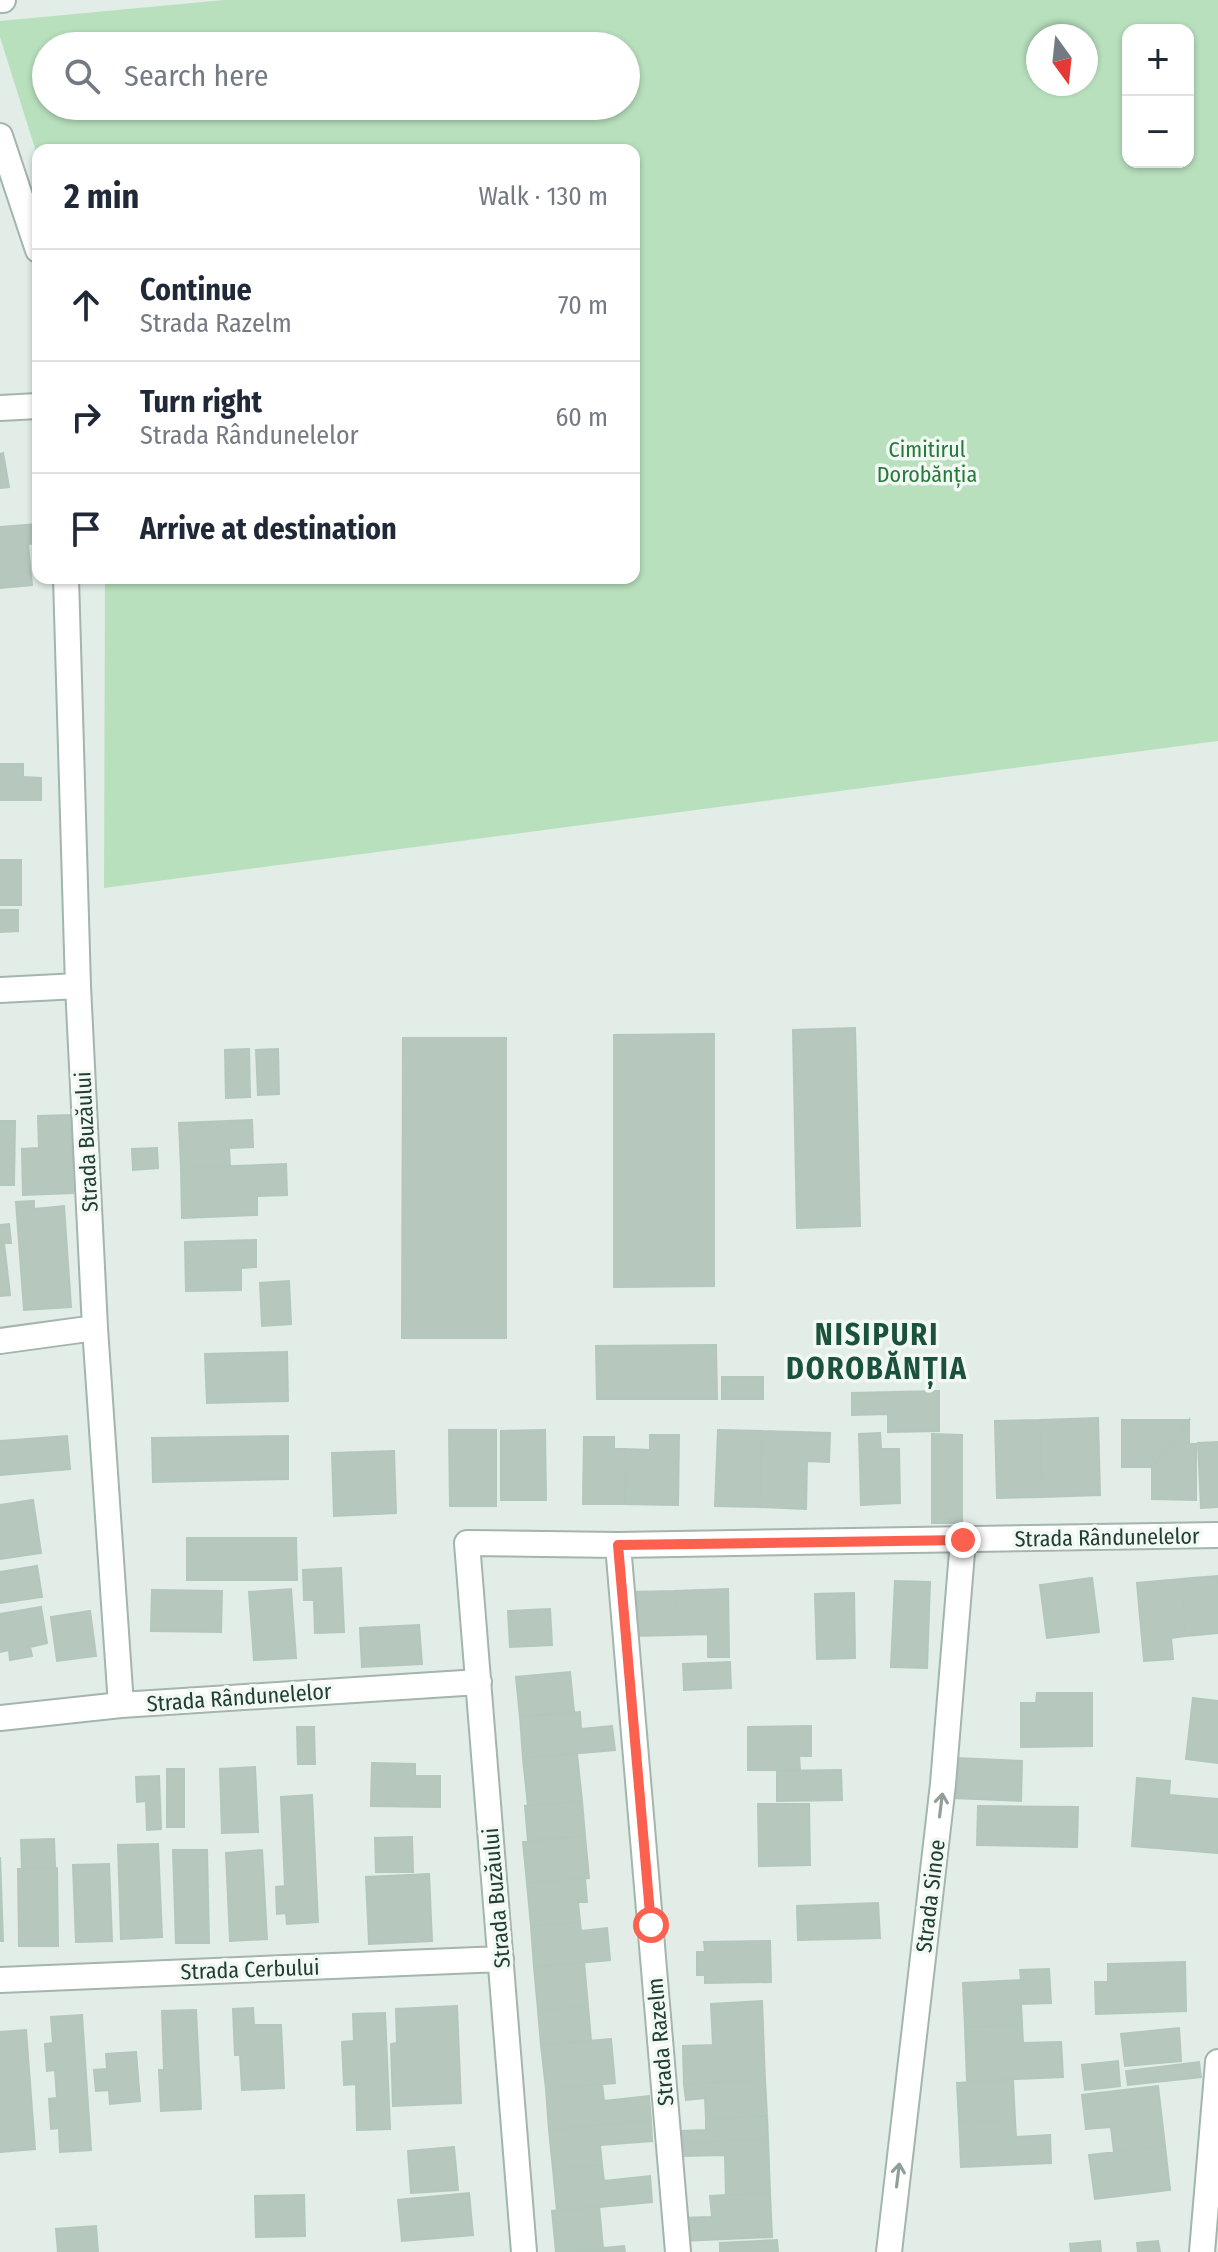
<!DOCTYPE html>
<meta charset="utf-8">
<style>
:root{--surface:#fff;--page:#f6f6f7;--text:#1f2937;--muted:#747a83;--line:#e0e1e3}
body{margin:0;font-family:"Fira Sans Condensed",sans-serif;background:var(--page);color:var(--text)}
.controls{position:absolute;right:24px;top:24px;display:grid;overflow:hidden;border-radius:16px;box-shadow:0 2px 6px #0004}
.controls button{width:72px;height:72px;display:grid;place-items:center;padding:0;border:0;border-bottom:2px solid var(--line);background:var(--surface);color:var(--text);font:40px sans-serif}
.compass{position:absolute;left:1026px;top:24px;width:72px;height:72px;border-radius:50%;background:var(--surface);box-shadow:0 2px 6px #0004;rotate:165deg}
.stop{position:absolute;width:24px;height:24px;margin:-18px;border:6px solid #fc6150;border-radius:50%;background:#fff}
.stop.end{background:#fc6150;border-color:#fff;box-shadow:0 2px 8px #0008}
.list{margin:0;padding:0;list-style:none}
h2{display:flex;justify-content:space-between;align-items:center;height:104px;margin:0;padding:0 32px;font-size:34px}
h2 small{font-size:26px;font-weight:400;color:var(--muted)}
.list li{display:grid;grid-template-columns:52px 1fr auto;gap:24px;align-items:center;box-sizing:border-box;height:112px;padding:0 32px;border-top:2px solid var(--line)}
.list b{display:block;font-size:30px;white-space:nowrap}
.list p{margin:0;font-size:26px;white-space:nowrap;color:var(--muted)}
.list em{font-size:26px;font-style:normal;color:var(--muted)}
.icon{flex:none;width:44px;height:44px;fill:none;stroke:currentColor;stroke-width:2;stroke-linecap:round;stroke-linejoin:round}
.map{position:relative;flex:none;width:1218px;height:2252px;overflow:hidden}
.search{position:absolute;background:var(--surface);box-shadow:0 2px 6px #0004;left:32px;top:32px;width:608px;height:88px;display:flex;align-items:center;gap:20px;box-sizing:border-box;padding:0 28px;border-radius:44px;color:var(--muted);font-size:30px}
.panel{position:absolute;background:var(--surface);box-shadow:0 2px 6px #0004;left:32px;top:144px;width:608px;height:440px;border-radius:16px}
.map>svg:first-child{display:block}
</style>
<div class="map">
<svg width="1218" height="2252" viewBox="0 0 1218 2252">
<rect width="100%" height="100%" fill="#e1ede6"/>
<path fill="#b8e0bd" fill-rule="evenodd" d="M224,0H1218V741L104,888L105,578H634V150H38V158L0,37V21ZM1128,30H1188V162H1128ZM1038,36H1086V84H1038ZM46,46H626V106H46Z"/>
<path fill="#b6c8be" stroke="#b3c7bc" stroke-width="2" d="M3,453L9,487L0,488V454Z
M38,524V543L28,544L32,585L0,588V527Z
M0,764H23V777L41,778V800H0Z
M0,860H21V905H0Z
M0,910H18V931L0,932Z
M855,1028L860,1226L797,1228L793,1030Z
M714,1034V1286L614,1287V1035Z
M403,1038H506V1338H402Z
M249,1049L250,1097L226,1098L225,1050Z
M278,1049L279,1094L258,1095L256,1050Z
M71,1115L73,1193L23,1195L22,1149L39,1148L38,1116Z
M252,1120L253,1147L229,1148L230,1166L181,1168L179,1123Z
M0,1121H15L14,1185H0Z
M157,1148L158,1168L133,1170L132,1149Z
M286,1164L287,1195L257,1196V1215L182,1218L181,1168Z
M34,1201V1209L64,1206L71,1307L24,1310L16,1202Z
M9,1224L11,1243H4L10,1295L0,1296V1225Z
M256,1240V1267L241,1268V1290L186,1291L185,1242Z
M289,1281L291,1324L262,1326L260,1283Z
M716,1345L717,1399H597L596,1346Z
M287,1352L288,1401L207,1403L205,1354Z
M722,1377H763V1399H722Z
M939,1391V1431L888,1432V1414L852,1415V1393Z
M1098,1418L1100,1495L1042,1497L1040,1420Z
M1040,1420L1042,1497L997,1498L995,1421Z
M1122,1420H1189L1152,1467H1122Z
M1189,1420V1444H1196V1500L1152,1499V1467Z
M449,1430H496V1506H450Z
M545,1430L546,1500H501V1431Z
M718,1430L762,1431L760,1507L715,1506Z
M762,1431L830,1433L829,1462L807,1461L806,1509L760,1507Z
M880,1433L881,1449H899L900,1503L861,1505L859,1434Z
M932,1434L962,1435V1523H932Z
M650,1435H679L678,1505L625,1504L626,1449L650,1450Z
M67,1436L70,1469L0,1475V1441Z
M288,1436V1479L153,1482L152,1438Z
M584,1437H614V1449H626L625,1504H583Z
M1218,1442V1507L1201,1508L1198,1443Z
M394,1451L396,1513L334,1516L332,1453Z
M33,1500L41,1553L0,1559V1505Z
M187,1538H296L297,1580H187Z
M37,1566L42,1597L0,1603V1572Z
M341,1568L344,1632L315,1633L314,1600H304L303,1570Z
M1218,1576V1633L1186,1636L1181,1579Z
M1092,1578L1099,1632L1047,1638L1040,1585Z
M1181,1579L1186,1636L1171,1638L1173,1659L1144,1661L1137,1583Z
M895,1581L930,1582L927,1668L891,1667Z
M291,1589L296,1658L254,1660L249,1592Z
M728,1589L729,1657H708V1634L676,1635L675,1591Z
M152,1590L222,1591L221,1632L151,1631Z
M675,1591L676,1635L630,1636L629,1592Z
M854,1593L855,1658L817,1659L815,1594Z
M41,1607L47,1643L30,1647L32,1656L10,1660L9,1650L0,1652V1614Z
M550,1609L552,1645L510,1647L508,1611Z
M90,1611L96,1656L57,1661L51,1617Z
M419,1625L422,1664L362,1667L360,1628Z
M730,1662L731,1688L684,1690L683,1664Z
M570,1672L574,1712L520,1717L516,1677Z
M1037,1693H1092V1746L1021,1747V1703H1036Z
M1193,1698L1218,1701V1763L1186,1759Z
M580,1712L581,1729L612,1726L615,1750L523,1758L520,1717Z
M811,1726V1756H799L800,1770H748V1727Z
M297,1727H314L315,1764H298Z
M577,1754L582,1801L528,1806L523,1758Z
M956,1758L1022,1761L1021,1801L954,1798Z
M372,1763L415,1764V1776H440V1807L371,1806Z
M255,1767L258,1832L222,1833L220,1769Z
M167,1769H184V1827H167Z
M841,1770L842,1800L777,1801V1771Z
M159,1776L161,1829L147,1830L146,1801L137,1802L136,1777Z
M1137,1778L1170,1781L1169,1795L1218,1799V1853L1132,1846Z
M312,1795L318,1922L287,1924L286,1913L277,1914L276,1887L285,1886L281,1797Z
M582,1801L585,1836L528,1841L525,1806Z
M758,1804H809L810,1865L759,1866Z
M978,1806L1078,1807L1077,1847L977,1845Z
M585,1836L589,1878L527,1883L523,1842Z
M412,1837L413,1872H376L375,1838Z
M54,1839L55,1868H22L21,1840Z
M158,1844L162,1937L121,1939L118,1845Z
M173,1850H207L209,1943H176Z
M262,1850L267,1939L230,1941L226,1853Z
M0,1857L3,1941H0Z
M109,1864L112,1941L76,1942L73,1865Z
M57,1868L58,1946H19L18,1869Z
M429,1874L432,1941L369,1944L366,1877Z
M585,1878L587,1902H578L580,1922L531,1926L527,1883Z
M878,1903L880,1938L798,1940L797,1906Z
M580,1922L581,1931L607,1928L610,1960L534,1967L531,1926Z
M770,1941L771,1982L705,1983V1975H697V1952H705L704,1942Z
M584,1962L588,2006L538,2010L534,1967Z
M1185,1962L1186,2011L1096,2014L1095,1982H1108V1964Z
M1049,1969L1051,2003L1021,2004L1022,2025L965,2027L963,1983L1021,1980L1020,1970Z
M762,2001L765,2080L684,2084L683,2046L713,2045L711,2004Z
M457,2006L461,2103L393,2106L391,2044L397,2043L396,2009Z
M588,2006L591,2041L541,2045L538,2010Z
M253,2008L254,2025H281L284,2088L242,2090L240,2055H235L233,2009Z
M196,2010L201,2109L161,2111L159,2070H164L162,2011Z
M385,2013L390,2129L357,2130L356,2084L344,2085L342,2042L354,2041L353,2014Z
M82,2015L91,2150L60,2152L59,2128L51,2129L49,2099L57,2098L55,2070L47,2071L45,2044L53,2043L51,2017Z
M1022,2025L1023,2043L1061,2042L1063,2077L967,2081L965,2027Z
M1179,2028L1181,2061L1125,2066L1121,2034Z
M26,2030L35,2149L0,2152V2032Z
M611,2039L615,2083L546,2089L541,2045Z
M136,2052L140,2101L110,2104L109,2090L96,2091L94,2070L107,2069L106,2054Z
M1118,2061L1120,2086L1085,2090L1082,2065Z
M1199,2062L1201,2077L1128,2085L1126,2071Z
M765,2080L767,2116L706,2119L705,2098L686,2100L684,2084Z
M1013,2080L1015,2120L959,2122L957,2083Z
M602,2084L604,2101L649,2096L651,2120L549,2130L546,2089Z
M1158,2086L1165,2146L1114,2152L1111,2127L1086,2129L1082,2095Z
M767,2116L768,2139L683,2143L682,2131L706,2130V2119Z
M651,2120L652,2141L600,2145L602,2165L553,2169L549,2130Z
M1015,2120L1016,2137L1050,2135L1051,2163L961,2167L959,2122Z
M768,2139L770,2193L726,2195L725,2155L683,2156V2143Z
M1165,2146L1170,2190L1095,2199L1089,2155Z
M454,2147L458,2190L411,2193L408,2151Z
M602,2165L604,2181L650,2176L652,2202L557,2211L553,2169Z
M469,2193L473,2235L402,2241L398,2200Z
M770,2193L772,2237L682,2241L681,2218L712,2217L710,2196Z
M304,2195L305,2236L256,2237L255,2196Z
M599,2206L603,2248L556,2252L552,2211Z
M96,2226L98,2252H58L56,2229Z
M777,2240L778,2252H720V2243Z
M1100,2241L1101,2252H1071L1070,2244Z
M1158,2241L1160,2252H1138L1137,2243Z
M624,2246L625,2252H556L603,2248Z"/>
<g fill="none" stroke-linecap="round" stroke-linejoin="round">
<defs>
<path id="minor" d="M0,0H3
M0,136L38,250
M0,408L38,406
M66,578L78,986L95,1328L121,1705
M0,990L78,986
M0,1341L95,1328
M618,1545L678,2252
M0,1718L121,1705L479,1682
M0,1980L501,1959
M524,2252L467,1543L618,1545L1218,1535
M889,2252L943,1784L963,1540
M1202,2252L1218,2062"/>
</defs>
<use href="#minor" stroke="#a3b5ac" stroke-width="28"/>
<use href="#minor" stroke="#fff" stroke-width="24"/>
</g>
<defs><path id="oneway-shaft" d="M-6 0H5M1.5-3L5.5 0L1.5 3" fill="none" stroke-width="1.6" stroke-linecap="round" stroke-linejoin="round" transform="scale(2)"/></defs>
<g stroke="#909f98">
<use href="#oneway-shaft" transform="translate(941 1805) rotate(-83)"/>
<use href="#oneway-shaft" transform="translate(898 2175) rotate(-83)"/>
</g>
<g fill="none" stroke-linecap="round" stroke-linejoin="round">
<path stroke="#fc6150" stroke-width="10" d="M651,1925L618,1545L963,1540"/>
</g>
<g text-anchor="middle" stroke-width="7" stroke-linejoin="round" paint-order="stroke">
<g font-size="22" fill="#27793b" stroke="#f2f9f4">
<text x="927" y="457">Cimitirul<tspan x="927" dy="25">Dorobănția</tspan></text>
</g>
<g font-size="22" fill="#203f32" stroke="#f2f9f4">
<text transform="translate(86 1142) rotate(-93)" y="8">Strada Buzăului</text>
<text transform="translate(1107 1537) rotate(-1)" y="8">Strada Rândunelelor</text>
<text transform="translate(239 1697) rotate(-4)" y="8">Strada Rândunelelor</text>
<text transform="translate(930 1896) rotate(-83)" y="8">Strada Sinoe</text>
<text transform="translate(496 1898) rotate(-95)" y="8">Strada Buzăului</text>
<text transform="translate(250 1969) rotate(-2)" y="8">Strada Cerbului</text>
<text transform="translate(660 2042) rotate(-95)" y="8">Strada Razelm</text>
</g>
<g font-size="30" font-weight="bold" letter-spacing="2" fill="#1a523c" stroke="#f2f9f4">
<text x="877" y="1345">NISIPURI<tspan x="877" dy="34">DOROBĂNȚIA</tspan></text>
</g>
</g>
</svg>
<div class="controls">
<button>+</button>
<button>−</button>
</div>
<svg class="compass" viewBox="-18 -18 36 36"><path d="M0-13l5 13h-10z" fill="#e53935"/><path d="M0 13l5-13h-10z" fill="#747a83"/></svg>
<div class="stop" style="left:651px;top:1925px"></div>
<div class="stop end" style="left:963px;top:1540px"></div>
<div class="search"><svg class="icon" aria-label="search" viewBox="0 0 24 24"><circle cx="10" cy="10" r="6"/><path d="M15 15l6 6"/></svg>Search here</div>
<section class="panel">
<h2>2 min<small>Walk · 130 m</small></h2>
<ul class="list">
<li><svg class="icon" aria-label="ahead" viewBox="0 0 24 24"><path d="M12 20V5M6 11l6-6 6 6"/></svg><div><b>Continue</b><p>Strada Razelm</p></div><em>70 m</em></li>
<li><svg class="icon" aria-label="right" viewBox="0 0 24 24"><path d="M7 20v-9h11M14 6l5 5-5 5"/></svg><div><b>Turn right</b><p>Strada Rândunelelor</p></div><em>60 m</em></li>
<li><svg class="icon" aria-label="arrive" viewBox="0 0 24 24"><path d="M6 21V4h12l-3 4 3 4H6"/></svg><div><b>Arrive at destination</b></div></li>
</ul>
</section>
</div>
